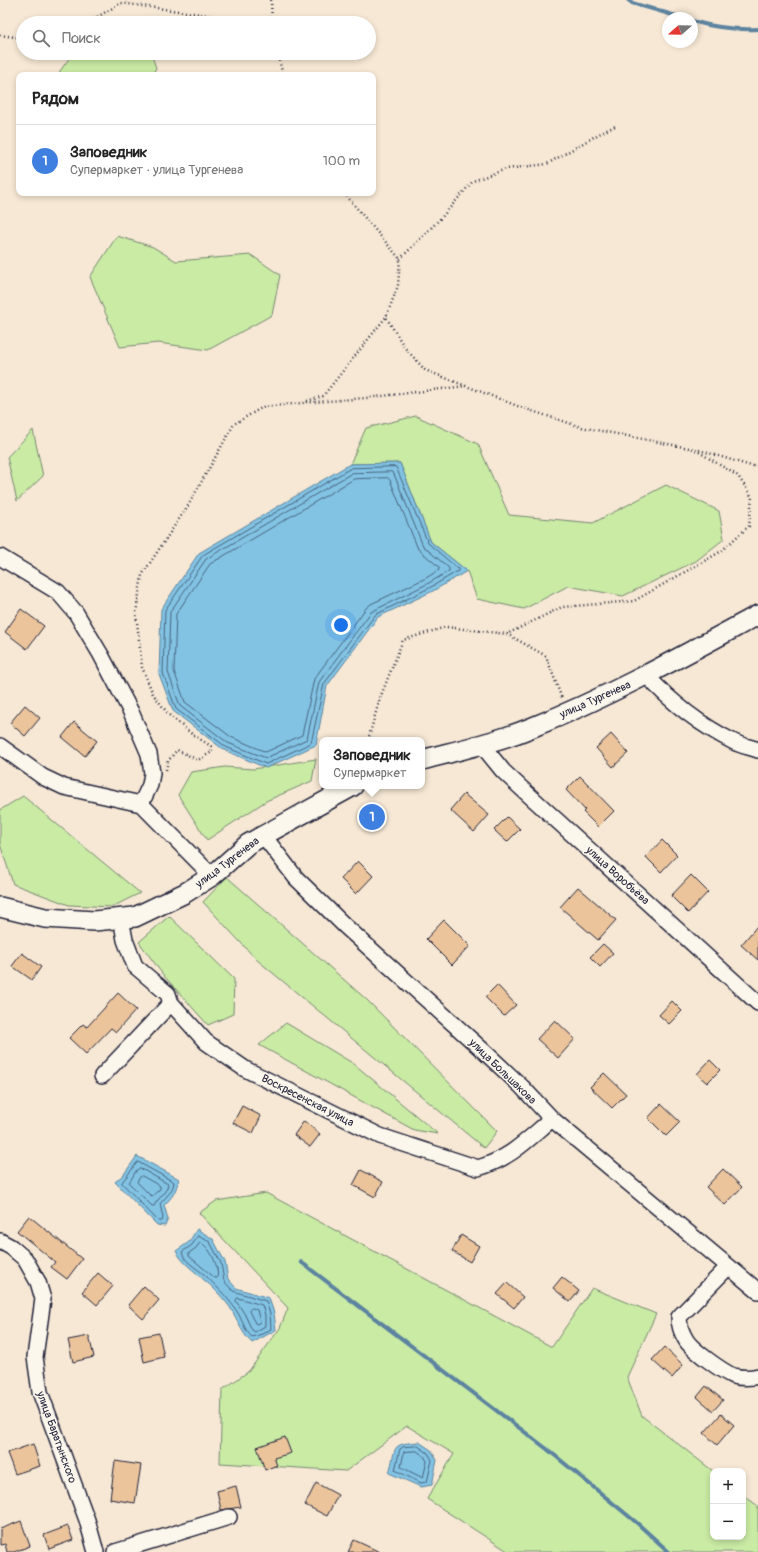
<!DOCTYPE html>
<html lang="ru">
<meta charset="utf-8">
<style>
:root{--surface:#fff;--page:#f6f6f6;--text:#222;--muted:#767676;--line:#e0e0e0;--accent:#22223b}
body{margin:0;font-family:Pangolin,sans-serif;background:var(--page);color:var(--text)}
.controls{position:absolute;right:12px;bottom:12px;display:grid;overflow:hidden;border-radius:8px;box-shadow:0 2px 6px #0003}
.controls button{width:36px;height:36px;display:grid;place-items:center;padding:0;border:0;border-bottom:1px solid var(--line);background:var(--surface);color:var(--text);font:20px sans-serif}
.compass{position:absolute;left:662px;top:12px;width:36px;height:36px;border-radius:50%;background:var(--surface);box-shadow:0 2px 6px #0003;rotate:250deg}
.you{position:absolute;left:341px;top:625px;width:14px;height:14px;margin:-10px;border:3px solid #fff;border-radius:50%;background:#1a73e8;box-shadow:0 0 0 6px #1a73e833}
.badge{display:grid;place-items:center;width:26px;height:26px;border-radius:50%;background:var(--accent);color:#fff;font-size:13px;font-weight:700}
.pin{position:absolute;translate:-50% -50%;border:2px solid #fff;box-shadow:0 1px 4px #0006}
.popup{position:absolute;left:319px;top:737px;width:106px;height:52px;box-sizing:border-box;display:grid;place-content:center;border-radius:8px;background:var(--surface);filter:drop-shadow(0 1px 3px #0005);font-size:13px;white-space:nowrap;color:var(--muted)}
.popup b{font-size:15px;color:var(--text)}
.popup::after{content:'';position:absolute;left:50%;top:100%;margin-left:-8px;border:8px solid transparent;border-top-color:var(--surface)}
.list{margin:0;padding:0;list-style:none}
h2{display:flex;justify-content:space-between;align-items:center;height:52px;margin:0;padding:0 16px;font-size:17px}
h2 small{font-size:13px;font-weight:400;color:var(--muted)}
.list li{display:grid;grid-template-columns:26px 1fr auto;gap:12px;align-items:center;box-sizing:border-box;height:72px;padding:0 16px;border-top:1px solid var(--line)}
.list b{display:block;font-size:15px;white-space:nowrap}
.list p{margin:0;font-size:13px;white-space:nowrap;color:var(--muted)}
.list em{font-size:13px;font-style:normal;color:var(--muted)}
.icon{flex:none;width:22px;height:22px;fill:none;stroke:currentColor;stroke-width:2;stroke-linecap:round;stroke-linejoin:round}
.map{position:relative;flex:none;width:758px;height:1552px;overflow:hidden}
.search{position:absolute;background:var(--surface);box-shadow:0 2px 6px #0003;left:16px;top:16px;width:360px;height:44px;display:flex;align-items:center;gap:10px;box-sizing:border-box;padding:0 14px;border-radius:22px;color:var(--muted);font-size:15px}
.panel{position:absolute;background:var(--surface);box-shadow:0 2px 6px #0003;left:16px;top:72px;width:360px;height:124px;border-radius:8px}
.map>svg:first-child{display:block}
</style>
<div class="map">
<svg width="758" height="1552" viewBox="0 0 758 1552">
<rect width="100%" height="100%" fill="#f6e8d4"/>
<filter id="ink" filterUnits="userSpaceOnUse"><feTurbulence type="fractalNoise" baseFrequency=".025" numOctaves="2"/><feDisplacementMap in="SourceGraphic" scale="8" xChannelSelector="R" yChannelSelector="G"/><feConvolveMatrix kernelMatrix="1 2 1 2 8 2 1 2 1" color-interpolation-filters="sRGB"/></filter>
<g filter="url(#ink)">
<path fill="#c9eba4" stroke="#768670" d="M73,53H151L156,68L152,75H59L60,71Z
M117,236L153,247L176,261L251,255L280,275L272,315L208,350L158,343L120,347L90,277Z
M416,416L478,444L509,515L593,523L666,485L719,511L724,539L696,561L623,596L568,586L524,609L477,599L467,571L431,542L400,463L350,464L366,428Z
M33,430L43,476L17,501L7,457Z
M316,759L312,781L266,801L207,840L178,795L191,772L225,767L253,769Z
M23,796L140,893L112,907L69,905L13,884L0,844V810Z
M227,877L367,1000L497,1131L484,1148L256,959L203,902Z
M169,916L234,979L233,1014L208,1025L164,976L139,942Z
M286,1023L354,1064L438,1134L414,1130L259,1045Z
M266,1193L552,1347L592,1288L656,1314L627,1377L642,1416L713,1471V1537H743V1495L758,1506V1552H509L427,1499L454,1454L407,1426L346,1471L220,1463L222,1390L249,1371L280,1328L288,1308L199,1213L216,1201Z"/>
<path fill="#82c3e3" stroke="#5c83a0" d="M400,463L431,542L467,571L433,591L378,617L327,686L316,745L266,768L224,750L173,711L159,674L161,609L199,553L350,464Z
M137,1156L179,1179C176,1191 173,1197 164,1205L168,1219L165,1226L157,1225L115,1182L124,1174Z
M197,1229L213,1239L225,1262L228,1279L236,1288L269,1298L274,1313L276,1330L252,1343C239,1331 237,1315 226,1302C219,1294 212,1286 204,1280C194,1270 183,1264 176,1251L189,1242Z
M419,1442L431,1450L437,1460L432,1485L421,1487L389,1473C397,1447 389,1444 419,1442Z"/>
<g fill="none" stroke-linecap="round" stroke-linejoin="round">
<path stroke="#48627e" stroke-width="1" d="M396,467L428,543L458,569V571L431,587L375,615L324,684L311,743L266,764L226,747L176,709L163,673L165,610L203,555L351,468Z
M392,472L394,474L423,546L449,568V571L429,583L371,612L319,682L307,739L266,758L228,743L180,706L168,672L170,612L206,559L352,473Z
M388,478L390,480L418,549L439,567V570L426,578L371,604L366,608L314,679L302,735L266,752L231,737L185,702L174,671L176,614L210,564L354,479Z
M138,1162L174,1182C173,1192 166,1196 160,1204L163,1218L162,1221H158L122,1183Z
M140,1168L168,1184C167,1192 158,1198 154,1206H152L129,1183L136,1171Z
M142,1176L160,1186V1189L152,1196L150,1195L137,1182L140,1177Z
M198,1236L210,1242L221,1263L224,1281L233,1291L266,1301L270,1314L271,1329L262,1334L252,1337C245,1331 243,1322 238,1313C230,1300 219,1289 208,1278C201,1270 184,1263 182,1252L192,1245Z
M200,1243C210,1245 220,1269 217,1278H215L189,1256V1253L196,1248Z
M238,1298L262,1305L265,1315V1326L255,1332L252,1330L244,1313L236,1301Z
M252,1308L257,1310L260,1322L257,1324L255,1323L249,1311Z
M418,1446L428,1453L432,1460L427,1482L421,1483L395,1470L400,1449L403,1447Z
M417,1451L424,1456L427,1461L423,1478L401,1467L404,1452Z"/>
<path stroke="#5c83a0" stroke-width="4" d="M628,0L632,3L683,18
M692,21C713,27 737,30 758,29
M301,1262L547,1449L637,1523L669,1552"/>
</g>
<path fill="#ebc49b" stroke="#22223b" d="M21,609L44,626L27,649L5,632Z
M25,705L40,718L25,736L10,723Z
M74,722L97,741L85,756L62,737Z
M611,734L628,753L613,767L596,748Z
M580,776L614,811L598,827L583,812L585,810L566,790Z
M464,794L489,815L474,832L450,810Z
M507,817L520,829L507,842L494,830Z
M662,840L677,855L661,872L646,857Z
M358,861L373,876L356,894L341,879Z
M691,875L708,892L688,913L671,896Z
M578,887L616,920L598,940L560,907Z
M444,920L470,946L452,965L426,939Z
M758,925V960L741,945Z
M603,944L613,953L600,967L590,957Z
M22,953L41,967L32,980L12,966Z
M497,985L516,1005L504,1016L485,997Z
M118,993L136,1010L116,1032L111,1028L86,1054L69,1038L83,1024L87,1027Z
M672,1001L682,1011L669,1024L659,1015Z
M555,1020L575,1039L558,1058L537,1039Z
M710,1060L720,1070L707,1083L697,1074Z
M604,1073L626,1094L612,1108L590,1087Z
M661,1104L680,1122L666,1136L648,1118Z
M242,1106L261,1116L253,1133L233,1123Z
M304,1121L320,1134L310,1147L294,1135Z
M723,1169L742,1187L725,1205L706,1187Z
M361,1170L383,1182L375,1197L353,1185Z
M29,1216L82,1259L67,1279L51,1267L55,1262L17,1231Z
M461,1235L479,1246L470,1262L452,1251Z
M98,1273L113,1286L97,1305L82,1292Z
M562,1277L579,1291L570,1302L553,1288Z
M507,1283L523,1297L514,1308L497,1294Z
M144,1286L159,1300L143,1319L128,1305Z
M159,1333L164,1357L144,1362L139,1337Z
M89,1336L94,1357L73,1362L68,1340Z
M664,1347L683,1365L672,1378L652,1360Z
M706,1386L723,1400L713,1411L697,1397Z
M721,1414L734,1425L717,1445L704,1433Z
M285,1437L291,1453L274,1458L277,1465L265,1470L257,1447Z
M33,1444L40,1466L15,1474L7,1453Z
M115,1461L141,1465L135,1503L110,1499Z
M316,1483L338,1495L327,1516L305,1505Z
M236,1486L241,1507L221,1510L217,1491Z
M21,1521L30,1546L14,1552H7L5,1544L0,1545V1529Z
M68,1526L73,1540L49,1549L44,1535Z
M354,1540L380,1552H348Z"/>
<g fill="none" stroke-linecap="round" stroke-linejoin="round">
<defs>
<path id="minor" d="M0,557L58,592L76,613L101,655L131,712L149,754L152,773L150,785L141,804
M647,676C671,702 702,726 734,742C742,746 750,747 758,750
M481,744L503,771L519,786L758,1003
M0,746L43,777L64,787L141,804L212,876
M263,835L296,878L345,926L488,1055L522,1087L552,1119L758,1291
M121,918L125,940L135,966L168,994L171,1003L206,1042L245,1069L380,1136L478,1168C511,1158 527,1140 552,1119
M102,1076L171,1003
M0,1241L11,1247L25,1259L38,1282L43,1299L35,1357L40,1392L87,1520L96,1552
M728,1267L679,1317C679,1326 681,1332 686,1340C692,1350 722,1371 733,1376C740,1378 752,1378 758,1376
M115,1552L229,1517"/>
<path id="tertiary" d="M422,760C459,750 497,742 533,727C611,696 684,655 758,615
M0,907L45,918L94,921L135,917L185,893L212,876L248,844L353,786"/>
</defs>
<use href="#minor" stroke="#22223b" stroke-width="18"/>
<use href="#tertiary" stroke="#22223b" stroke-width="22"/>
<path stroke="#22223b" stroke-width="2.5" stroke-dasharray="1 3" stroke-linecap="butt" d="M271,0L272,23
M87,23L121,3L207,15L233,23
M0,35L23,38
M277,53L283,75
M344,193L400,259L398,286L386,317L405,348L425,370L520,407L581,427L694,449L738,476L752,497L749,526L720,552L634,601L562,607L507,634
M400,259L442,217L473,181L506,169L547,164L597,135L615,126
M307,401L323,396L386,317
M699,450L751,466H758
M368,740L380,698L403,640L446,627L507,634L546,656L562,699
M166,770L168,761L177,750L198,760L212,752L211,746L193,735L169,715L153,694L142,667L136,613L142,575L189,504L234,424L263,407L302,403L366,398L466,386"/>
<use href="#minor" stroke="#fbf7ec" stroke-width="15"/>
<use href="#tertiary" stroke="#fbf7ec" stroke-width="19"/>
</g>
</g>
<g text-anchor="middle" stroke-width="3" stroke-linejoin="round" paint-order="stroke">
<g font-size="11" fill="#22223b" stroke="#fbf7ec">
<text transform="translate(595 699) rotate(-24)" y="4">улица Тургенева</text>
<text transform="translate(227 862) rotate(-37)" y="4">улица Тургенева</text>
<text transform="translate(618 875) rotate(42)" y="4">улица Воробьёва</text>
<text transform="translate(503 1071) rotate(44)" y="4">улица Большакова</text>
<text transform="translate(308 1100) rotate(27)" y="4">Воскресенская улица</text>
<text transform="translate(57 1437) rotate(70)" y="4">улица Баратынского</text>
</g>
</g>
</svg>
<div class="controls">
<button>+</button>
<button>−</button>
</div>
<svg class="compass" viewBox="-18 -18 36 36"><path d="M0-13l5 13h-10z" fill="#e53935"/><path d="M0 13l5-13h-10z" fill="#767676"/></svg>
<div class="you"></div>
<div class="pin badge" style="left:372px;top:817px;background:#3f7fe0">1</div>
<div class="popup"><b>Заповедник</b>Супермаркет</div>
<div class="search"><svg class="icon" aria-label="search" viewBox="0 0 24 24"><circle cx="10" cy="10" r="6"/><path d="M15 15l6 6"/></svg>Поиск</div>
<section class="panel">
<h2>Рядом<small></small></h2>
<ul class="list">
<li><span class="badge" style="background:#3f7fe0">1</span><div><b>Заповедник</b><p>Супермаркет · улица Тургенева</p></div><em>100 m</em></li>
</ul>
</section>
</div>
